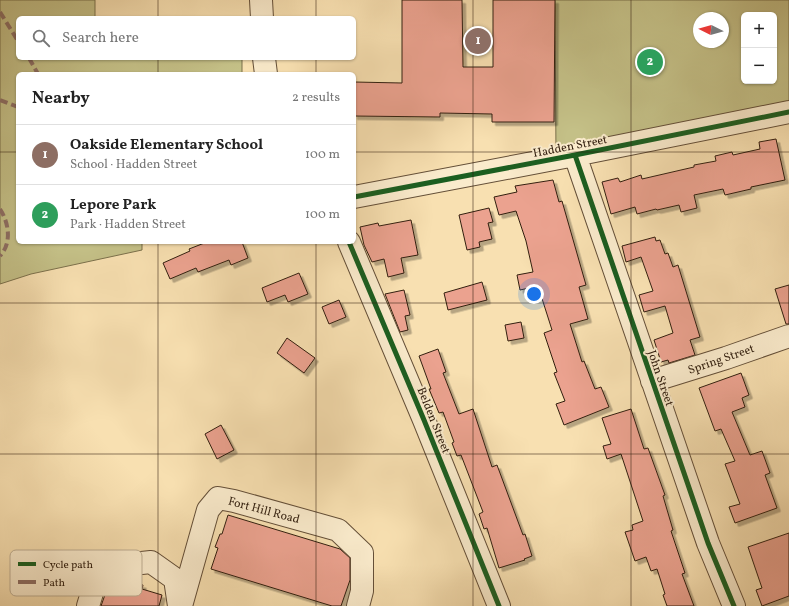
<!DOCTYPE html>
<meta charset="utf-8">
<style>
:root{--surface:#fff;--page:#f2f2f2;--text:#222;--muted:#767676;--line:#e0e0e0;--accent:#d93025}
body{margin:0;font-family:Vollkorn,serif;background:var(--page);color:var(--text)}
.controls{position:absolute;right:12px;top:12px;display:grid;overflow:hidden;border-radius:6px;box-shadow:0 1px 3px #0004}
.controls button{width:36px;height:36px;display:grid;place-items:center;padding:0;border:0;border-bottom:1px solid var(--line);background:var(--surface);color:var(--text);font:20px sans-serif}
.compass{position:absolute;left:693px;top:12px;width:36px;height:36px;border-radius:50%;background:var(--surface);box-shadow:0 1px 3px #0004;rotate:275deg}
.you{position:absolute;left:534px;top:294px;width:14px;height:14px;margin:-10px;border:3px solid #fff;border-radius:50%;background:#1a73e8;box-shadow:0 0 0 6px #1a73e833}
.badge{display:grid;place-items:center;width:26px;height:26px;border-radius:50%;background:var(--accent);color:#fff;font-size:13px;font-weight:700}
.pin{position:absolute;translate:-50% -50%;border:2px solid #fff;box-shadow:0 1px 4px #0006}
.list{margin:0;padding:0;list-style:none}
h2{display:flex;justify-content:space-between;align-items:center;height:52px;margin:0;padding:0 16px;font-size:17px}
h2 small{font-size:13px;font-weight:400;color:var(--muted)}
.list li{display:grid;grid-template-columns:26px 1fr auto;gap:12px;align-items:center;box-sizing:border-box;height:60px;padding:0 16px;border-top:1px solid var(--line)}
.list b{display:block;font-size:15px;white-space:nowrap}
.list p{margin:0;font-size:13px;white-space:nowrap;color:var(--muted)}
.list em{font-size:13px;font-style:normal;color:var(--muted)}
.icon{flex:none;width:22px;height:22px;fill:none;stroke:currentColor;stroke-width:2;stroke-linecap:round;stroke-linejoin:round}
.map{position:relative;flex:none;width:789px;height:606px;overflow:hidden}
.search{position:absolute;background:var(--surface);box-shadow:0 1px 3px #0004;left:16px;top:16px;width:340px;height:44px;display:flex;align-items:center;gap:10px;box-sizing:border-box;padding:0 14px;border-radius:6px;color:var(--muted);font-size:15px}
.panel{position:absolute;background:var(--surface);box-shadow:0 1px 3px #0004;left:16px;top:72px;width:340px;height:172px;border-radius:6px}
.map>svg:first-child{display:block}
</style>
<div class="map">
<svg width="789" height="606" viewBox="0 0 789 606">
<defs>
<filter id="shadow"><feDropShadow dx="3.5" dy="3.5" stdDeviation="0" flood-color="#0004"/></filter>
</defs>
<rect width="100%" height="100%" fill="#f8e0b1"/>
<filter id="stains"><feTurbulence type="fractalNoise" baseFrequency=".005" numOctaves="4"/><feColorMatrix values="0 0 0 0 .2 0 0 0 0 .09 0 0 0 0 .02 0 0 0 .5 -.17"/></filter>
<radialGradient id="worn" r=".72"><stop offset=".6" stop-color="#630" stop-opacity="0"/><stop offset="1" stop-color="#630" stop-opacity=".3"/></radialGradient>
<path fill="#c4c087" stroke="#7b704b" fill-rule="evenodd" d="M0,0H95V18H18V58H242V74H18V242H142V250L31,274L0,284Z
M555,0H789V111L556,159ZM744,15H774V81H744ZM699,18H723V42H699Z"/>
<path fill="#eba28f" stroke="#321f0f" filter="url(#shadow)" d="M402,0H462L463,67H493V0H555L554,122H492V114L440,113V117L354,116V82L402,83Z
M776,139L785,180L751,187V189L725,195L723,189L694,195L697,208L681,212L679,205L657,210L656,209L637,214L635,207L611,214L602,182L618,178L620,182L641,175L642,179L694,167V165L716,161L715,156L732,152L733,155L760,149L759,142Z
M553,180L559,202L562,201L586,285L579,287L588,319L570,324L582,362L584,361L595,389L601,387L609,407L564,425L556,404L565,401L554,373L557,372L544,333L552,330L538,286L520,290L517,275L533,272L526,241L516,211L499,215L494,197L517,192L515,186Z
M489,208L493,222L488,223L492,239L479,242L480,247L467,250L459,215Z
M411,220L418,255L401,258L404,273L388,277L384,259L372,262L364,245L360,227L378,223L379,226Z
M655,237L656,241L660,240L665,254L668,253L673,267L678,265L700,337L690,340L695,355L669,363L668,360L661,362L654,340L673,333L665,306L644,312L639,295L653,291L641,257L626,262L622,246Z
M207,242H242L248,258L231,265L229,260L198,272L196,268L170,279L163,263L190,251L189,249Z
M299,273L308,294L288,302L285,295L267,302L262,288Z
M482,282L487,300L448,310L444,293Z
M789,285V324H786L775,289Z
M404,290L410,315L405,316L408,330L400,332L385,294Z
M339,300L346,317L329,324L322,307Z
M521,322L524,338L508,341L505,325Z
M287,338L315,358L304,373L277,353Z
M438,349L446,372L443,373L459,414L473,409L492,467L497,465L523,535L525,534L532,556L524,559L525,560L499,568L487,528L484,529L479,514L483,512L461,455L457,456L452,443L454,442L443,412L439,413L429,389H431L419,356Z
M741,373L749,395L742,398L745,407L732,412L750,455L762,451L770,473L765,475L777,508L735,523L729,507L740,504L725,464L735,461L721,429L715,431L699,388Z
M631,409L644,449L648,448L665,495L663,496L673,530L671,531L685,573L682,574L694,606H667L663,595L665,594L657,569L651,571L646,557L635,561L625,532L633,530L632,525L643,521L621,454L607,459L603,446L611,444L602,418Z
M221,425L234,450L217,459L205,434Z
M228,515L340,549L350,558V580L341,606H332L211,569L218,548L215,547L220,534H222Z
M789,533V596L762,606L756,590L762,588L748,547Z
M115,581L129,586L130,581L143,585L142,589L162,595L159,606H101L107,589Z"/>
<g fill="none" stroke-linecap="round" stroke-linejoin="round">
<defs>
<path id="minor" d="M261,0L262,18
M264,58L266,74
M575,155L708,543L734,606
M354,197L575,155L789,112
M349,242L424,420L499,606
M652,381L726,358L789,336
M88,606L95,583L113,566L151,562L175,579L179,606
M181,606L208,510L218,498L234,501L338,530L362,553V591L358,606"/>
</defs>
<use href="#minor" stroke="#644f38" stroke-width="24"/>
<use href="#minor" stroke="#faebcc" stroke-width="22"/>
<path stroke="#8d6e63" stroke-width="4" stroke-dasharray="8 4" stroke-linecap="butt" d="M0,12L18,41
M29,58L38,74
M0,100L18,107
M0,209C9,223 12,243 0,256"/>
<defs>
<path id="cycleway" d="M575,155L708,543L734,606
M354,197L575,155L789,112
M349,242L424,420L499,606"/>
</defs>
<use href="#cycleway" stroke="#faebcc" stroke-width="8"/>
<use href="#cycleway" stroke="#1b5e20" stroke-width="5"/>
</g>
<path fill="none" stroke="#321f0f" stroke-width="1" stroke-opacity="0.55" d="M158,0V18M316,0V18M473,0V606M631,0V606M158,58V74M316,58V74M0,152H18M354,152H789M158,242V606M316,242V606M0,303H789M0,454H789"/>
<g text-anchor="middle" stroke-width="4" stroke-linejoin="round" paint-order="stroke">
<g font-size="12" fill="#321f0f" stroke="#faebcc">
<text transform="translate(570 146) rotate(-11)" y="4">Hadden Street</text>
<text transform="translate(721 359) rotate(-19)" y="4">Spring Street</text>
<text transform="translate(661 378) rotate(71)" y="4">John Street</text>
<text transform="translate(434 420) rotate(68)" y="4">Belden Street</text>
<text transform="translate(264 510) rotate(15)" y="4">Fort Hill Road</text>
</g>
</g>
<rect x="10" y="550" width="132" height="46" rx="6" fill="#faebcc" stroke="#beae93" stroke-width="1"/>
<rect x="18" y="562" width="18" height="4" fill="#1b5e20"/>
<rect x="18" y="580" width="18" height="4" fill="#8d6e63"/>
<g font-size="11" fill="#321f0f">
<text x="43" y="568">Cycle path</text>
<text x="43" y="586">Path</text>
</g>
<rect width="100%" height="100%" filter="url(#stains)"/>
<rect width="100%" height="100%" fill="url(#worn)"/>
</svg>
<div class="controls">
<button>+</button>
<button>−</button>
</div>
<svg class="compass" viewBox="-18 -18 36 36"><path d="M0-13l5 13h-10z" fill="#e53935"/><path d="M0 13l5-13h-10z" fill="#767676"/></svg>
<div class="you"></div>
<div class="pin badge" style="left:478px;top:41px;background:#8d6e63">1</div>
<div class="pin badge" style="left:650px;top:62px;background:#2e9e5b">2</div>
<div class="search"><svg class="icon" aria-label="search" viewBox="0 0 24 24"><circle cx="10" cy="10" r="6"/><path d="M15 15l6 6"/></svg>Search here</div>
<section class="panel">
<h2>Nearby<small>2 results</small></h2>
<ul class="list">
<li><span class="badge" style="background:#8d6e63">1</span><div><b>Oakside Elementary School</b><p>School · Hadden Street</p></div><em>100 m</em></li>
<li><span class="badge" style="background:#2e9e5b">2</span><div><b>Lepore Park</b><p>Park · Hadden Street</p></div><em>100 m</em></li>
</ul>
</section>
</div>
